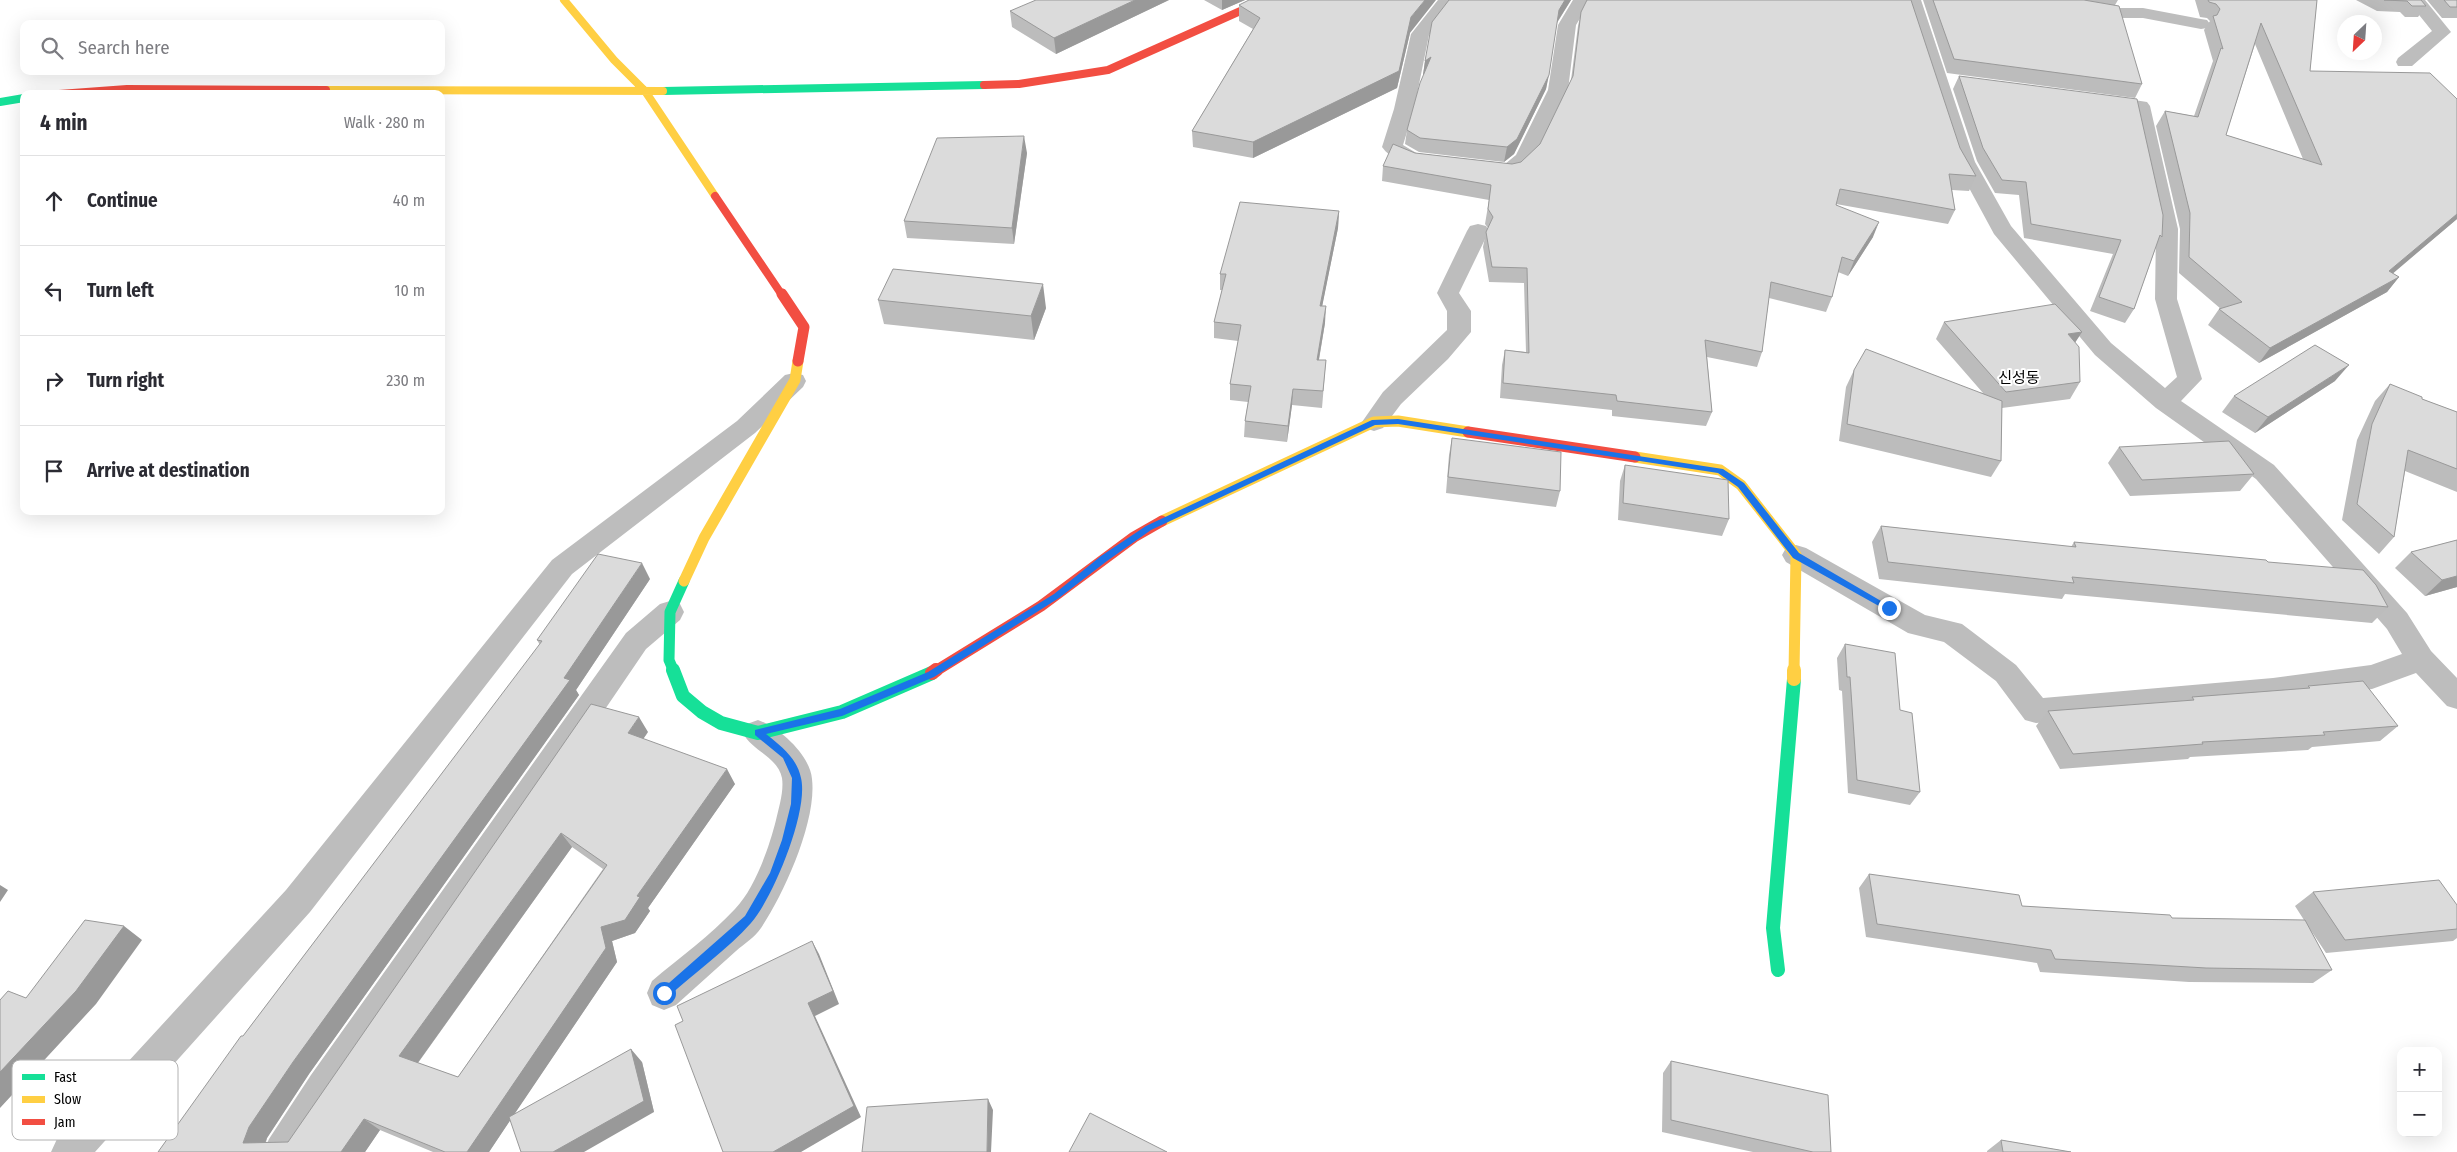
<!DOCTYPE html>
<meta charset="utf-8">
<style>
:root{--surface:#fff;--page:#f2f2f3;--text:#2b2b33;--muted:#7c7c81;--line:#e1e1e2}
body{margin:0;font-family:"Fira Sans Condensed","Noto Sans KR",sans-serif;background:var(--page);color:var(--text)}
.controls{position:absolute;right:15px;bottom:15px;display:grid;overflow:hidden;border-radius:10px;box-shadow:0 5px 20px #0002}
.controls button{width:45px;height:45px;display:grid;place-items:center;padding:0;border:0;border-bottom:1px solid var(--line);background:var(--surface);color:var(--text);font:25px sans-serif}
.compass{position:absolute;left:2337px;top:15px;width:45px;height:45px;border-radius:50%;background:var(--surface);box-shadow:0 5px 20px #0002;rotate:205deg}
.stop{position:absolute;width:15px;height:15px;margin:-11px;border:4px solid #1a73e8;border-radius:50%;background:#fff}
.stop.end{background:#1a73e8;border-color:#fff;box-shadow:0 1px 5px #0008}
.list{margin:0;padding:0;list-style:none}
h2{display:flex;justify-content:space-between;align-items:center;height:65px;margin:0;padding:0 20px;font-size:21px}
h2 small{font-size:16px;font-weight:400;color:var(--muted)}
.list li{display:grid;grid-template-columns:32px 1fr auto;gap:15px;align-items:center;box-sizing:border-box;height:90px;padding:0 20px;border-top:1px solid var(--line)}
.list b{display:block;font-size:19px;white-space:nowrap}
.list em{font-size:16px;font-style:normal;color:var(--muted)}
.icon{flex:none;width:28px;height:28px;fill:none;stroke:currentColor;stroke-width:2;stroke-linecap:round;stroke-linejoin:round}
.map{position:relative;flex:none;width:2457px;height:1152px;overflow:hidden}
.search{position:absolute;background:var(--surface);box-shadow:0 5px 20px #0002;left:20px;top:20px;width:425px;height:55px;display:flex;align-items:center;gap:12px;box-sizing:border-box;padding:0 18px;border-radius:10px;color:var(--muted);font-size:19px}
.panel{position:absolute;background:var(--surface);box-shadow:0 5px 20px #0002;left:20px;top:90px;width:425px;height:425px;border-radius:10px}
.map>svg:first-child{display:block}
</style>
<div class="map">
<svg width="2457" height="1152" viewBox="0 0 2457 1152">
<rect width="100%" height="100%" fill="#fff"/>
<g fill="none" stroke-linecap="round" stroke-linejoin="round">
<path fill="#bdbdbd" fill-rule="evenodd" d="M1438,0H1456L1429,35L1414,109L1403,145L1418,154L1430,157L1433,161L1430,165C1414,169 1392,161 1382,147L1394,109L1411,34Z
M1573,0H1591L1576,25L1568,90L1535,158L1517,175L1510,177L1489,174L1486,170L1489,166L1505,164L1516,155L1548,90L1558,25Z
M1903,0H1921L1975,162L2011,226L2111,343L2165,388L2177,377L2155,299L2156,229L2131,111L2095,105L2092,101L2095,97L2102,95L2147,102L2150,106L2178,229L2177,299L2202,379L2181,401L2274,465L2407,613L2431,651L2457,678V709L2447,706L2416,673L2372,689L2273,702L2036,723L2025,720L1996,681L1944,642L1908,633L1786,562L1782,555L1786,548L1796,545L1806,548L1925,615L1962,624L2016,665L2043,698L2273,678L2371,665L2402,654L2387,629L2256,479L2156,408L2095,355L1994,234L1955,162Z
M2030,0H2066L2105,8H2143L2201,19L2207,20L2210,24L2207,28L2201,29L2143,18H2105L2039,5L2033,4Z
M2407,0H2425L2451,32L2412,66H2398L2396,62L2398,58L2432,31Z
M1478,224L1486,226L1489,231L1459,293L1471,311V332L1448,359L1401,404L1383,428L1374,431L1365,428L1362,422L1383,392L1447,330V311L1437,293L1467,231L1470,226Z
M794,373L803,375L806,381L803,387L755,433L572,574L310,912L95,1152H51L57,1139L286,890L552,560L737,421L785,375Z
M670,601L680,604L684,612L680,620L646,649L304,1152H263L269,1139L311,1075L626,633L660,604Z
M758,720C780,728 810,755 812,779C817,821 784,894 761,928C755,937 744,944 736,951C716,969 696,987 676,1005L664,1010L652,1005L647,993L652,981C679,958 711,935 735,909C755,888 769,848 776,820C779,807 784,791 782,778C778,757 752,751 743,733L747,724Z"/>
<path stroke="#16e098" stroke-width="8" d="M663,91L984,85
M0,102L24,98"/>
<path stroke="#16e098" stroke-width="11" d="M674,672L669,660L670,612L684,581"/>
<path stroke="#16e098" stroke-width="14" d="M673,670L683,696L702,712L721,723L758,733L842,712L932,673
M1778,970L1773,928L1794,679"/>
<path stroke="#ffcf43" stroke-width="8" d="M564,0L614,60L645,91L715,196
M326,90L663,91"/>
<path stroke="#ffcf43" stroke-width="11" d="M1635,457L1720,470L1741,485L1796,555L1794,672
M1162,521L1374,422L1398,421L1468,432
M684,581L704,538L795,380L798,361"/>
<path stroke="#ffcf43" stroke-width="14" d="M1794,679V670"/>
<path stroke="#f24e42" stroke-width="8" d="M984,85L1019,84L1108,70L1265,0
M59,94L127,89L326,90
M715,196L782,295"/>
<path stroke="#f24e42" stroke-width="11" d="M782,294L804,327L798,361
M1468,432L1635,457
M934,672L1041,606L1134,537L1162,521"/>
<path stroke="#f24e42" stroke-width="14" d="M932,673L936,670"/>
</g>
<path fill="#bcbcbc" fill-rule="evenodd" d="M1169,0L1056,54L1012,27L1010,11Z
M1204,0H1245L1222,10Z
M1449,0H1571L1557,23L1546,89L1514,154L1504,162L1419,152L1405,144L1407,130L1424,75H1423L1425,61Z
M1923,0H2118L2115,5L2142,84L2135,98L1947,73Z
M2195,0H2317L2310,71L2457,99V219L2392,273L2399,277L2387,292L2259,363L2208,325L2219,309H2221L2179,273L2180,229L2156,126L2165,111L2194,116L2213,61L2204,30L2210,21L2207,18L2200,17ZM2255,44L2303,159L2226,135Z
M2356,0H2421L2426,6L2418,17H2405L2400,12L2377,11Z
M2427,0H2457V18H2442Z
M1239,5L1410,33L1397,88L1253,158L1193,147L1192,131L1253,29L1239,21Z
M1581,12L1960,148L1976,176L1969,191L1952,190L1955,210L1948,224L1836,204L1873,237L1848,276L1838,272L1832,297L1826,312L1769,298L1762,352L1757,367L1707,357L1712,412L1706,426L1612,416V410L1500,398L1502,365L1505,350L1526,352L1524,283L1489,282L1483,247L1486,232L1488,228L1485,224L1489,200L1382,181L1383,166L1415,153L1512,164L1521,162L1540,144L1571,80L1578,26Z
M1959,76L2162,237L2156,247L2134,309L2125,323L2090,311L2113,254L2024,238L2019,195L1995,193L1977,161L1953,89Z
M1027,153L1014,244L907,238L904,221Z
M1339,211L1338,228L1322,306L1325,323L1319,360H1326L1322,408L1292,405L1287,442L1244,437L1245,421L1248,402L1230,400V384L1238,341L1214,338V322L1222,290H1220V274Z
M878,300L1046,308L1034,340L884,324Z
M1944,322L2082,332L2075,342L2080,382L2070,399L2002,408L2001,461L1991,477L1839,441L1846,387L1854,370L1983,393L1936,339Z
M2335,381L2255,433L2222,412L2234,396Z
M2390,384L2422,399L2457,412V492L2405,471L2394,537L2379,554L2342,520L2357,440L2375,401Z
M1452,438L1560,491L1556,507L1446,493L1449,455Z
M2119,447L2254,474L2240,491L2130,496L2108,463Z
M1625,465L1729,519L1722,536L1618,520L1620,481Z
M1881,526L2071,547L2074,542L2268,562L2388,607L2372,623L2065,594L2062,599L1879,579L1872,542Z
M2457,540V587L2425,596L2395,568L2411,552Z
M650,579L576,690L579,695L309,1074L267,1138L266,1142H288L648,732L643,739L735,784L648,908L650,911L635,933L612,941L617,962L514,1114L642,1062L654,1112L510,1120L489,1152H433L380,1130L365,1152H158L243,1036L540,645L537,640ZM572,847L603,869L458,1077L418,1063Z
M1845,644L1900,710L1920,792L1910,805L1848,793L1842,691L1839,690L1837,658Z
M2308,686L2398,726L2380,741L2312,747L2308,750L2190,757L2188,759L2060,769L2036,726L2048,711L2188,700L2192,697L2306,688Z
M1869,874L2022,906L2172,918L2304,920L2295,906L2313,892L2457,905V938L2453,941L2326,953L2310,929L2332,970L2313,983L2189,982L2040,972L2037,963L1866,937L1859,888Z
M1671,1061L1831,1152H1753L1662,1132L1663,1073Z
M2001,1140L2071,1152H1987V1151Z"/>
<path fill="#999" d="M1135,0H1169L1056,54L1054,38Z
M1222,0H1245L1222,10Z
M1425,0H1436L1410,33L1397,88L1253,158V142L1411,17Z
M1565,0H1571L1556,24L1559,10Z
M1431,57L1430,72L1423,75L1425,61Z
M1549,75L1546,89L1514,154L1504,162L1507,147Z
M1024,136L1027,153L1014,244L1012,228Z
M1339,211L1338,228L1319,322L1320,306Z
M2457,214V219L2377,287L2389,271Z
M1879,222L1873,237L1848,276L1854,261Z
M2399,277L2387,292L2259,363L2270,348Z
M1043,284L1046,308L1034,340L1031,316Z
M1326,306L1325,323L1316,376L1317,360Z
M2082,332L2071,349L2068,334Z
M2349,365L2335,381L2255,433L2268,417Z
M1293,389L1292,405L1287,442L1288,426Z
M642,563L650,579L576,690L579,695L309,1074L267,1138L262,1152L243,1143L249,1127L293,1062L564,678Z
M2457,576V587L2425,596L2442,580Z
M639,717L648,732L637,748L628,733Z
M727,769L735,784L648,908L650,911L635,933L612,941L617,962L489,1152H467L601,927L637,896Z
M561,833L572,847L414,1068L399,1056Z
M0,885L8,890L0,902Z
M124,926L142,940L96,1004L0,1108V1072Z
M812,941L819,954L839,1004L815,1016L861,1117L801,1152H773L808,1003Z
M631,1049L642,1062L654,1112L584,1152H553Z
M988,1099L993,1110L991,1152H987Z
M364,1119L380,1130L365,1152H341Z"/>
<path fill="#dbdbdb" stroke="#999" fill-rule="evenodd" d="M1036,0H1135L1054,38L1010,11Z
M1249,0H1425L1411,17L1399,71L1253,142L1192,131L1260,18L1239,5Z
M1449,0H1565L1559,10L1549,75L1517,139L1507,147L1420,138L1407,130L1420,83L1431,57L1425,61L1432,22Z
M1587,0H1911L1960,148L1976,176L1949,174L1955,210L1840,189L1836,205L1879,222L1854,261L1842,257L1832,297L1771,282L1762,352L1705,340L1712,412L1617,401L1616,395L1503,383L1505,350L1529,353L1527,268L1492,267L1486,232L1493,217L1488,209L1491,185L1383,166L1393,144L1415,153L1512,164L1521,162L1540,144L1573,76L1581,12Z
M1933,0H2084L2119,6L2142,84L1954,59Z
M2208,0H2317L2310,71L2430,73L2457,99V214L2389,271L2399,277L2270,348L2219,309L2242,302L2189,257L2190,213L2165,111L2198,117L2221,48L2223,49L2213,16L2217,15L2220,9L2216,4L2209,2ZM2261,23L2322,165L2226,135Z
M2384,0H2421L2426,6H2412L2407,1Z
M2444,0H2457V7H2450Z
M1959,76L2137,99L2163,215L2162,237L2160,235L2134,309L2099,297L2121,240L2031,224L2026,182L2002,180L1983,148Z
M1024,136L1012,228L904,221L937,138Z
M1240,202L1339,211L1320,306H1326L1317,360H1326L1323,391L1293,389L1288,426L1245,421L1251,386L1230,384L1241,325L1214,322L1226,274H1220Z
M893,269L1043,284L1031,316L878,300Z
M2055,304L2082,332L2068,334L2079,347L2080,382L2006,392L1944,322Z
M2315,345L2349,365L2268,417L2234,396Z
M1866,349L2002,401L2001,461L1847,424L1854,370Z
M2390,384L2422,397V399L2457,412V469L2408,450L2394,537L2357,504L2372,424Z
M1452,438L1561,452L1560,491L1448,477Z
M2229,441L2254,474L2142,480L2119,447Z
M1625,465L1728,480L1729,519L1623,503Z
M1881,526L2076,547L2074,542L2266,560L2268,562L2363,570L2376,585L2388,607L2072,577L2074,583L1888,562Z
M2457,540V576L2442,580L2411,552Z
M598,554L642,563L564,678L570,680L293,1062L249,1127L243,1143L288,1142L591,704L639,717L628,733L727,769L637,896L640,897L625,920L601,927L606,948L467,1152H445L364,1119L341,1152H158L241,1036H243L542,641L537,640ZM561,833L607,865L458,1077L399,1056Z
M1845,644L1895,653L1900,710L1912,713L1920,792L1857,780L1850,677H1847Z
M2363,681L2398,726L2323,732L2325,735L2202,742L2203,744L2073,754L2048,711L2194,700L2192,697L2310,688L2308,686Z
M1869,874L2019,895L2022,906L2170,915L2172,918L2305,920L2332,970L2206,968L2055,959L2051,950L1877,924Z
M2439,880L2457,905V929L2345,940L2313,892Z
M85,920L124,926L76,991L0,1072V1000L8,991L26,998Z
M812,941L833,991L808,1003L854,1106L773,1152H723L675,1025L683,1021L677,1006Z
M631,1049L644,1101L553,1152H521L509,1117Z
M1671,1061L1828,1095L1831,1152H1813L1671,1120Z
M988,1099L987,1152H862L867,1107Z
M1090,1113L1167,1152H1069Z
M2001,1140L2071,1152H2003Z"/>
<path fill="#1a73e8" d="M1398,419L1723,469L1744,483L1799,553L1893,608L1889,611L1886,610L1793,558L1738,487L1718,473L1398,424L1375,425L1151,530L1107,561L1059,598L934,677L842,716L766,734C781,746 797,758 801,778C809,811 773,898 751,923C728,949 694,973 668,997H661V990L745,916L770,873L782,840L791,804L792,778L783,758L755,735V730L840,709L928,672L1054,594L1101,556L1146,526L1372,420Z"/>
<g text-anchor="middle" stroke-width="4" stroke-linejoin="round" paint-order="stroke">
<g font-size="15" fill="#000" stroke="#fff">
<text x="2019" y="383">신성동</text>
</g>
</g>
<rect x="12" y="1060" width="166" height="80" rx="8" fill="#fff" stroke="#b2b2b2" stroke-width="1"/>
<rect x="22" y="1074" width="23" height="6" fill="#16e098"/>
<rect x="22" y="1096" width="23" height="7" fill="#ffcf43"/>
<rect x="22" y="1119" width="23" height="6" fill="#f24e42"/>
<g font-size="14" fill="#000">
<text x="54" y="1082">Fast</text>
<text x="54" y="1104">Slow</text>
<text x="54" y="1127">Jam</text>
</g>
</svg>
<div class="controls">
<button>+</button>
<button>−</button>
</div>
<svg class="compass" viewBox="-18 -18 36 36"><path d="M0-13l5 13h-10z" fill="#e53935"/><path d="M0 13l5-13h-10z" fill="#7c7c81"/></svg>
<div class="stop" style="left:664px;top:993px"></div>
<div class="stop end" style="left:1889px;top:608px"></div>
<div class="search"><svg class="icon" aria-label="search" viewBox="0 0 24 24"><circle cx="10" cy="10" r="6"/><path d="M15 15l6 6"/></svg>Search here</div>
<section class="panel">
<h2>4 min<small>Walk · 280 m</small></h2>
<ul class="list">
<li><svg class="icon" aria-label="ahead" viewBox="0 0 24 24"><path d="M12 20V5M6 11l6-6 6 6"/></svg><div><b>Continue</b></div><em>40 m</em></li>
<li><svg class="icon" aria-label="left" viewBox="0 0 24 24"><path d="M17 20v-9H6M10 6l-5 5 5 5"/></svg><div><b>Turn left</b></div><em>10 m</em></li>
<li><svg class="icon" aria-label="right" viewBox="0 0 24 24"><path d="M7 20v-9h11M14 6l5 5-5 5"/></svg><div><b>Turn right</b></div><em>230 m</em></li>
<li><svg class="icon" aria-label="arrive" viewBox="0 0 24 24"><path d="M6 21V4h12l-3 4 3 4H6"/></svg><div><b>Arrive at destination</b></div></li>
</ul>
</section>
</div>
